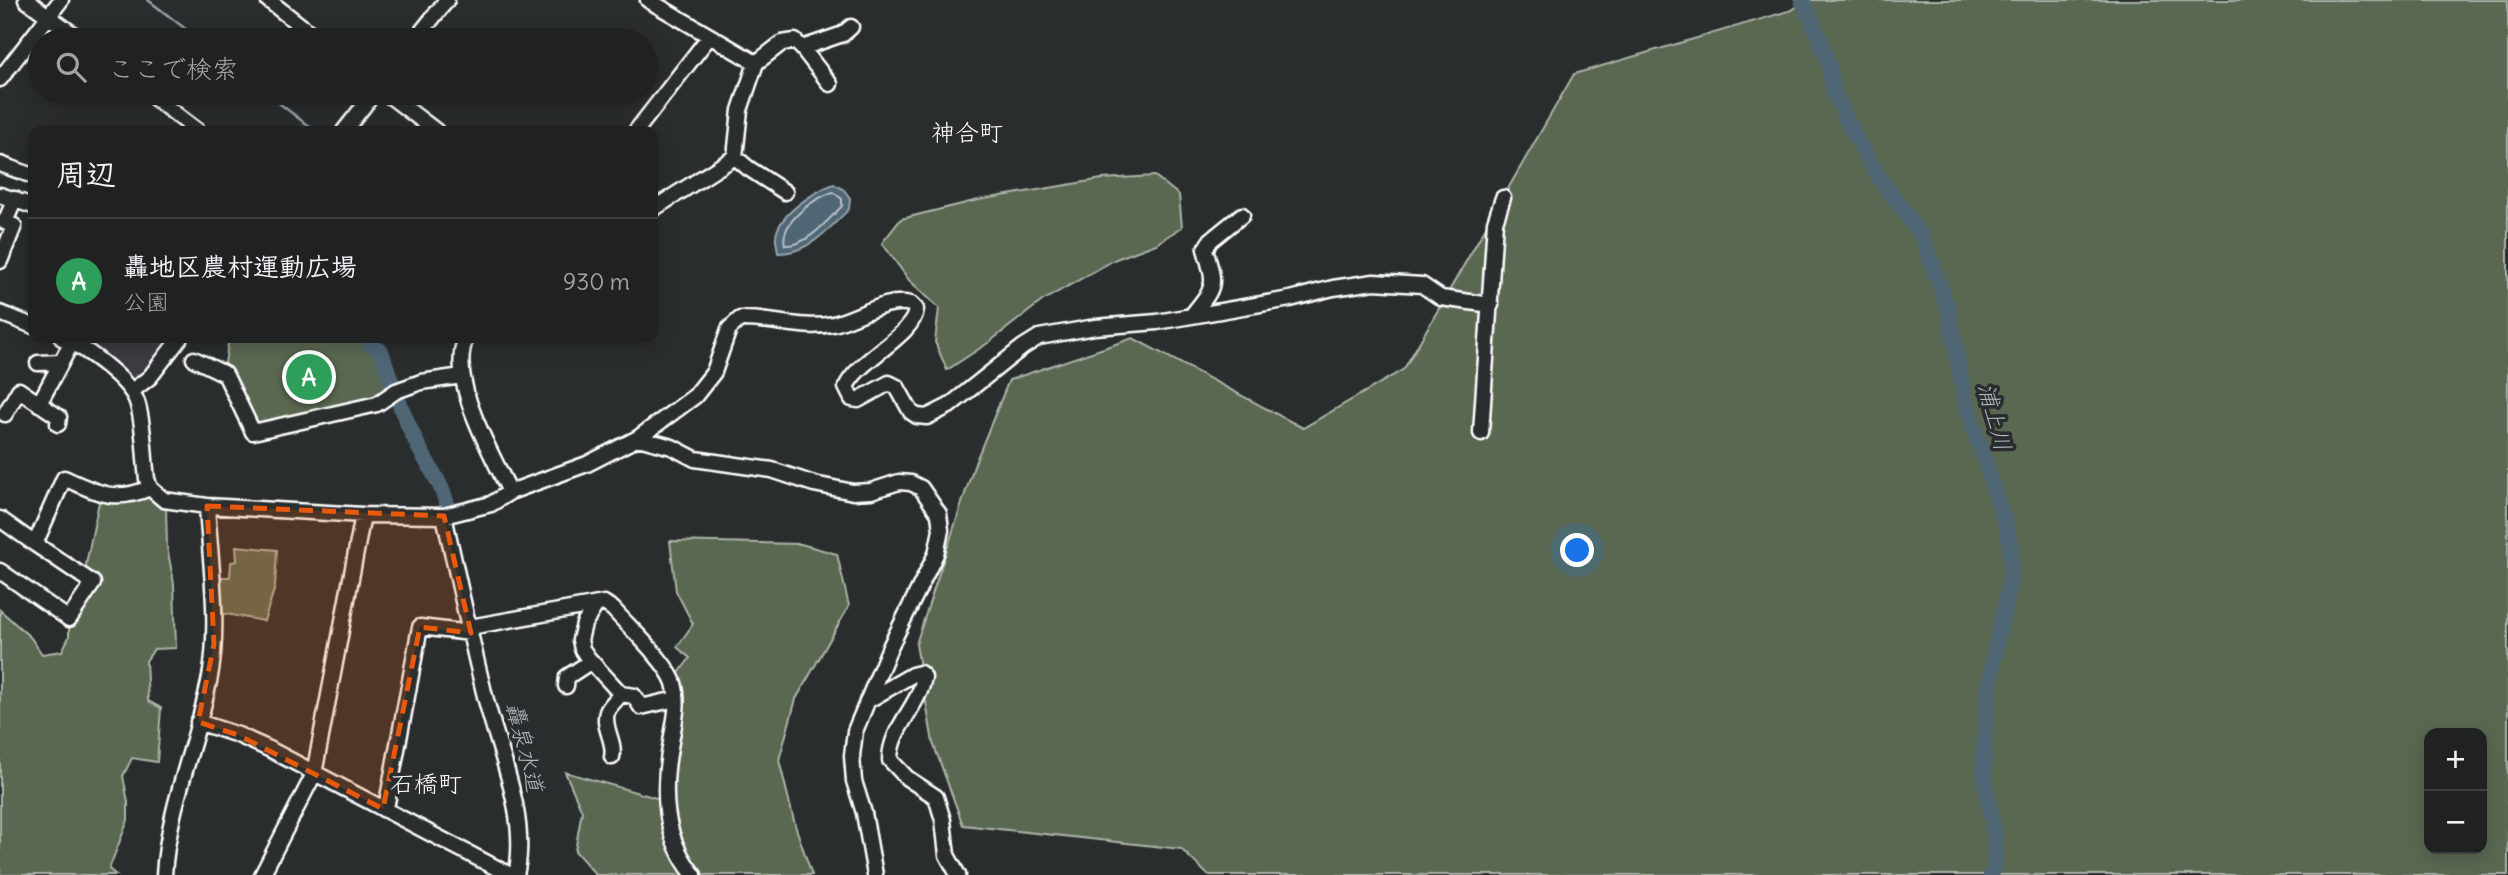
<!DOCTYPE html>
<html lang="ja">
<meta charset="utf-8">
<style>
:root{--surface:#202222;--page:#2d2f2f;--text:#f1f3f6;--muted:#a2a4a5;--line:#3d3f40;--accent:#8bbbb9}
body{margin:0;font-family:Delius,"Klee One",sans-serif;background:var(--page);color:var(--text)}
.controls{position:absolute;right:21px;bottom:21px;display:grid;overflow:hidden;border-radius:14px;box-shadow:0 4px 18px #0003}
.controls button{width:63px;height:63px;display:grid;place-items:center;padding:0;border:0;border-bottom:2px solid var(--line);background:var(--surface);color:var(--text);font:35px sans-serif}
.you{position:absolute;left:1578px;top:551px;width:24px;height:24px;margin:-18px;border:5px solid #fff;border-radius:50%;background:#1a73e8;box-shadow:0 0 0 10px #1a73e833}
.badge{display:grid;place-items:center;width:46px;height:46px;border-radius:50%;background:var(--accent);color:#fff;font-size:23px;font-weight:700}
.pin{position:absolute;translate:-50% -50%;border:4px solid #fff;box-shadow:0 2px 7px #0006}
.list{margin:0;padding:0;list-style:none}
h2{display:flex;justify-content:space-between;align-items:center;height:91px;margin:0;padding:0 28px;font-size:30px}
h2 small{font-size:23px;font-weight:400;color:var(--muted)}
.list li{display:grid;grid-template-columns:46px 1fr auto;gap:21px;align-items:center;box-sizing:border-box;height:126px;padding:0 28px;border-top:2px solid var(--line)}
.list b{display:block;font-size:26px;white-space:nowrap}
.list p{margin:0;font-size:23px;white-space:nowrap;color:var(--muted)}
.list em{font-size:23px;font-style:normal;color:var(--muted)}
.icon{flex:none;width:38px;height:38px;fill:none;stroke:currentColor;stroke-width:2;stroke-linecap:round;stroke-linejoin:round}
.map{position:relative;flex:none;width:2508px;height:875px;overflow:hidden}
.search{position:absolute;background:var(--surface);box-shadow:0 4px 18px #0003;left:28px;top:28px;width:630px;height:77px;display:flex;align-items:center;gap:18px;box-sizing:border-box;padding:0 24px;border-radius:38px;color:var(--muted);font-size:26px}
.panel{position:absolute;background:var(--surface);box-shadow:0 4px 18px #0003;left:28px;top:126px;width:630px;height:217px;border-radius:14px}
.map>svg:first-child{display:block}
</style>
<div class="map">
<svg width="2508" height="875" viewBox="0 0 2508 875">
<rect width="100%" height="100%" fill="#2a2d2e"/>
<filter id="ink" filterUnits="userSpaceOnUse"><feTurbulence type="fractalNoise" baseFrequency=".0143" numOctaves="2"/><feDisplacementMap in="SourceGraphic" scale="14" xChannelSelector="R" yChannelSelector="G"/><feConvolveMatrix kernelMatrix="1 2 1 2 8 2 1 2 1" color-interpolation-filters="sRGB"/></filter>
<g filter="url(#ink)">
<path fill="#3b3b41" d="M82,338H173L145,375L135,376L128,382L80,342Z"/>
<path fill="#5a6851" stroke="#acb4a8" stroke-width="2" fill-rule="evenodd" d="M1807,0H2508V875H1208L1181,849L963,825L933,743L916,644L975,463L1009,380L1133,338L1303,428L1404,369L1574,74L1792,10ZM2429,733H2482V849H2429Z
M1155,176L1179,195L1182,227L1156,244L1116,259L1042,301L988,343L947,370L935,342L939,308L909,280L882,243L901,219L978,200L1102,179Z
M229,338H365L371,352L378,351L391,391L377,401L255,429L225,363Z
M148,493L166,507L167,547L174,584L176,648L154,649L146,661L148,701L161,708L157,762L132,758L123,776L128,802V820L109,869L116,875H0V610L31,638L42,654L62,651L69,637V622L96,583L86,575V564L100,497Z
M670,541L801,544L837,554L849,606L796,699L779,760L795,825L812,875H596L575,851L582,811L565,772L667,801L676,677L690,658L677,647L693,624L676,591Z
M236,546L277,550L275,587L264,621L220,613L217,577H230L231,562L237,561Z"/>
<path fill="#506674" stroke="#96a3ac" stroke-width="2" d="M834,184L844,190L850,198L849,209C830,228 808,254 778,253C778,248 775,241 776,236C779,214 815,191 834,184Z"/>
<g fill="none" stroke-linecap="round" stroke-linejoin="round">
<path stroke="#b9c2c7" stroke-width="2" d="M833,192L842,199V206C828,220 806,247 785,245C779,223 814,198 833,192Z"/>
<path stroke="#96a3ac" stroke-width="2.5" d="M148,0L200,40
M266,93L315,131"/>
<path stroke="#506674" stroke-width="16" d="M1802,0L1818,34L1829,65L1834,91L1848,123L1873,168L1922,237L1948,308L1966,404L2008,532C2017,574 2005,601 1997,642C1989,682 1983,723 1984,764C1984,801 2004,839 1991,875
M368,338L371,345L381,351C391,383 403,415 418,446C429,467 444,486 448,510"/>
<defs>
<path id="minor" d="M26,0L81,40
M268,0L319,40
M648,0L756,63L740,110L735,157
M415,40L447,0
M802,48L830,84
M756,63L782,43L795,41L802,48L843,34L851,27
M0,79L61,0
M148,93L198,131
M386,93L436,131
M344,131L374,93
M636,131L709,37
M735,157L748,168L785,192
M0,164L33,176
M0,195L33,206
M653,209L735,157
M0,261L14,226L5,222L15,199
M0,313L33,326
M1192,315C1216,285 1216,286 1205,249L1211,240L1242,215
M62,338C83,346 129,379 137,402C144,422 144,457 147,479L150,488L164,500L207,506L363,515L444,516L491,504L510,492L587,464L638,438L695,396L714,372L729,329L740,319C771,318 802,330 833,324C856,319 888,297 911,304L916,309C915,335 858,359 846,387L852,399L858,400L889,383L897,387L911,412L917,416L927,417L949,406L1023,347L1039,337L1095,327L1157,322L1290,299L1333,288L1374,282L1422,285L1441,298L1491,305
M466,338C447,379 492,454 510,492
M194,359L225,374L253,432L377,404L396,391L421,382L462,376
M38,363L61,362
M132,391L150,377L180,338
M39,404L72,342
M5,414L19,390L59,417L58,424
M1481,433L1495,222L1503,198
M638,438L672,447L695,459L772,470L814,484L853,492L871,491L899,482L911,483L921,488L939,514L941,530L936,554L890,647L855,731L852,756L854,781L864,813L875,875
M444,516C457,573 469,631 483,688C496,746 530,815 516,875
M0,519L35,544L64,478C98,493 114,503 150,488
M0,571L69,619L93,583L35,544
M596,605L584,624L580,640L582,649L588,658L621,694L634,696L641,707L676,699
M470,627L604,603L613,609C629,627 667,662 674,683C680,703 674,723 671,742C662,788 662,837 694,875
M566,686L567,677L590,662
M867,701L912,675L920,673L924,677C919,707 890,728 890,760L907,778L936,797L943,820L947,855L958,875
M198,722L238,735L269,749L510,875
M612,757C616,742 602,727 607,712C609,706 617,699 621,694
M383,809L387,803L420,627L471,633
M164,875C168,807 197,743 210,677C220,623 210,560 207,506
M262,875L314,774L363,515"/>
</defs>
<use href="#minor" stroke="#fff" stroke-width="19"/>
<use href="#minor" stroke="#2a2d2e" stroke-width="14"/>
</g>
</g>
<path fill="#e8590c" fill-opacity="0.2" stroke="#e8590c" stroke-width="5" stroke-dasharray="14 9" stroke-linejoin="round" d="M207,506L444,516L471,633L420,627L383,809L238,735L198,722L214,644Z"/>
<g text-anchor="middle" stroke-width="7" stroke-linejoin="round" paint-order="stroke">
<g font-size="23" font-style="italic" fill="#b0bac0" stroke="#2a2d2e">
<text transform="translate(1995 417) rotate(75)" y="8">浦上川</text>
<text transform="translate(525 747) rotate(76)" y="8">轟泉水道</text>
</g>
<g font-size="24" fill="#fff" stroke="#2a2d2e">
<text x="967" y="141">神合町</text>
<text x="426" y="792">石橋町</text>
</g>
</g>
</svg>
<div class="controls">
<button>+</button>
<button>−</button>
</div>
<div class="you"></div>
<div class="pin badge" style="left:309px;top:377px;background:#2e9e5b">A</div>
<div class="search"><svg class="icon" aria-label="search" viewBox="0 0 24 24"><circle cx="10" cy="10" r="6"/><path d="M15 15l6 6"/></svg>ここで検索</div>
<section class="panel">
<h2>周辺<small></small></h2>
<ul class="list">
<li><span class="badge" style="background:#2e9e5b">A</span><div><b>轟地区農村運動広場</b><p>公園</p></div><em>930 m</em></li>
</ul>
</section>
</div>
